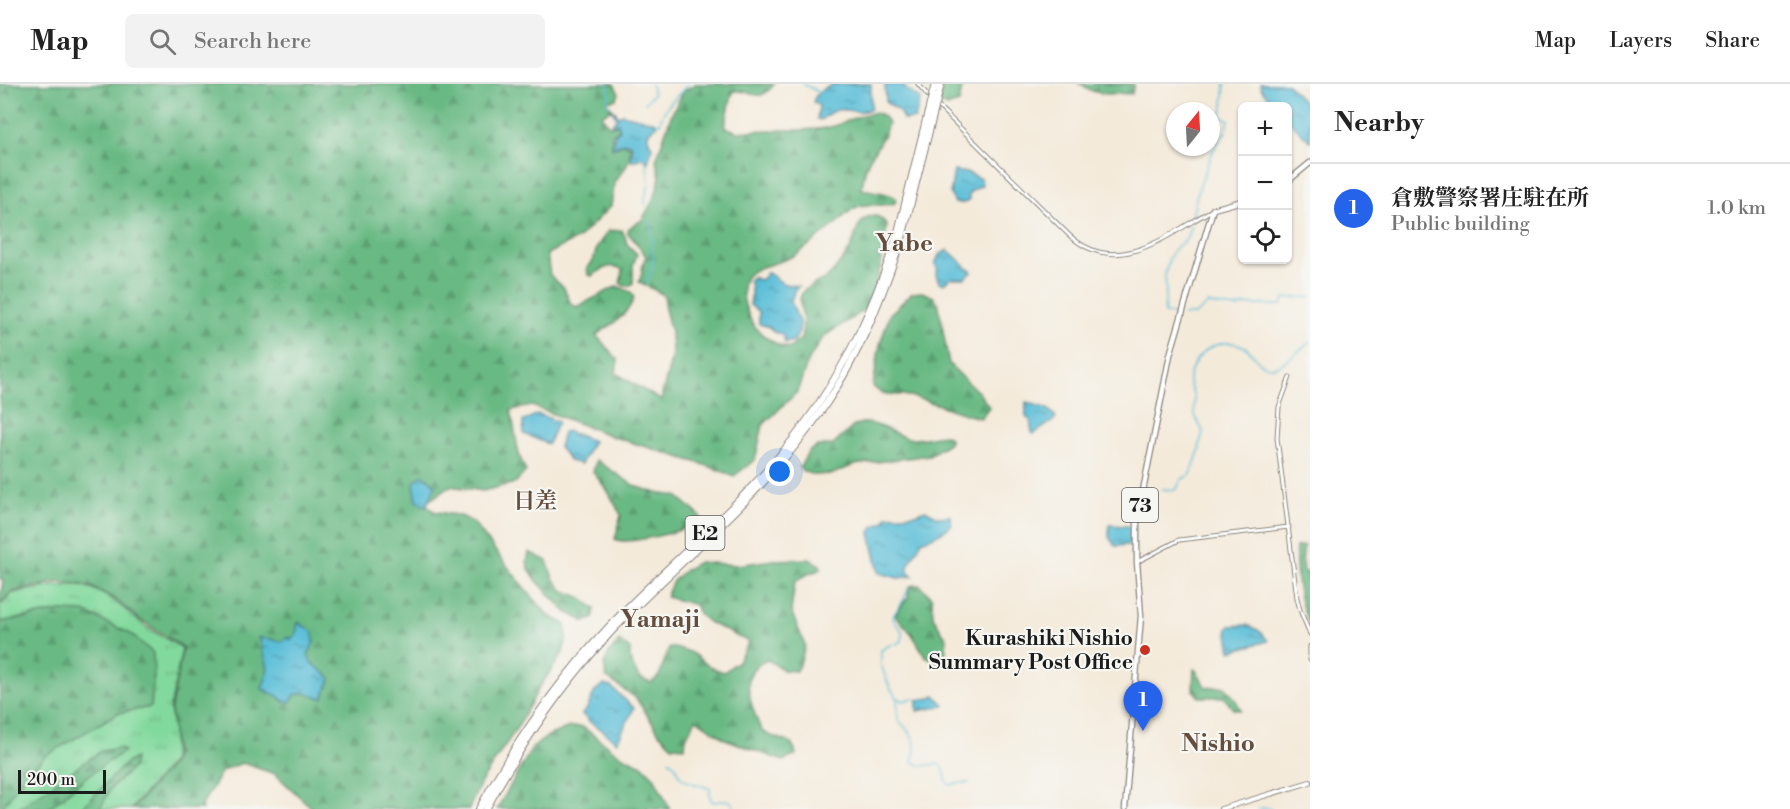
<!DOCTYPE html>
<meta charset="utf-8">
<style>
:root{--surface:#fff;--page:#f2f2f2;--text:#222;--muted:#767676;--line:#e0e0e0;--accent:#2563eb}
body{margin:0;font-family:"Libre Bodoni","Noto Serif JP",serif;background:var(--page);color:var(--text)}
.controls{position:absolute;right:18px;top:18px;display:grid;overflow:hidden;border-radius:9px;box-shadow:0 2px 4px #0004}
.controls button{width:54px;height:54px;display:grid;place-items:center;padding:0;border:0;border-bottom:2px solid var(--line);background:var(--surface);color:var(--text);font:30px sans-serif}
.compass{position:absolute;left:1166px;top:18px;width:54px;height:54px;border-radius:50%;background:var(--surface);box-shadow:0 2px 4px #0004;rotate:18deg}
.scale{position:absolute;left:18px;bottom:15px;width:88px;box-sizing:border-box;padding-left:6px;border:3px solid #1c1c1c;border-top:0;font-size:16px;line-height:21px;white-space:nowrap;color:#1c1c1c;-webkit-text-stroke:4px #f6f6f2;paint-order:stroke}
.you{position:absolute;left:780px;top:388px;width:21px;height:21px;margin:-15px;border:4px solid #fff;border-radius:50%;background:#1a73e8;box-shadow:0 0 0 9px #1a73e833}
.badge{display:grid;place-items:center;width:39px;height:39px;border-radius:50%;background:var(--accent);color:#fff;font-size:20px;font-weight:700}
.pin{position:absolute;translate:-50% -50px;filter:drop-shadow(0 2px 3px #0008)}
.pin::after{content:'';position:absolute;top:32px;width:21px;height:18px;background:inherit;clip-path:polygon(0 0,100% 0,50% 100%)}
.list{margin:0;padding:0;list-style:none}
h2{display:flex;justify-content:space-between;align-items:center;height:78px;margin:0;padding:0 24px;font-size:26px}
h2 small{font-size:20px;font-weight:400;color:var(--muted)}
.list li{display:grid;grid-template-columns:39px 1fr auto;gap:18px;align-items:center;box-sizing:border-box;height:90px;padding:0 24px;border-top:2px solid var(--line)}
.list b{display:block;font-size:22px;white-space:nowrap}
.list p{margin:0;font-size:20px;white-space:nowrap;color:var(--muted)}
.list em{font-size:20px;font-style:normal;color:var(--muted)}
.icon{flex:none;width:33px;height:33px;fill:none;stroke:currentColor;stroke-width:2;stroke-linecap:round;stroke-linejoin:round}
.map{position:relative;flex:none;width:1310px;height:725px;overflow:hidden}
header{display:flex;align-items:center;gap:36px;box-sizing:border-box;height:84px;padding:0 30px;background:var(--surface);border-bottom:2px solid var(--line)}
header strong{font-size:28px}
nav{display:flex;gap:33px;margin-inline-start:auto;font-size:21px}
.search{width:420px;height:54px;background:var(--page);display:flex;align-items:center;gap:15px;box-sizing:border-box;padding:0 21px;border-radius:9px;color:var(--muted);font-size:22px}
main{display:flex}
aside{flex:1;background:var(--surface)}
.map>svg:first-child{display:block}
</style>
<header>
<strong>Map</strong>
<div class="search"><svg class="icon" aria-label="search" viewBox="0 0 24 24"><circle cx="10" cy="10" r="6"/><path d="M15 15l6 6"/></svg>Search here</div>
<nav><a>Map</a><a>Layers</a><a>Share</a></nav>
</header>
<main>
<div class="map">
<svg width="1310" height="725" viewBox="0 0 1310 725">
<defs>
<pattern id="grass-tufts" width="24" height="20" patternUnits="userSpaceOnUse" patternTransform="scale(1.5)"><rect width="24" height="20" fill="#82d99d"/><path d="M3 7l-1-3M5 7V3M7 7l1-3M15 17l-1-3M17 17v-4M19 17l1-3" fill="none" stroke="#70ba87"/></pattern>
<pattern id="forest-firs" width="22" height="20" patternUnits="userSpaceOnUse" patternTransform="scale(1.5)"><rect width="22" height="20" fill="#69b984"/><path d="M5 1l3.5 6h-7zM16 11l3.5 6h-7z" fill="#5a9e71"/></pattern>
<pattern id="water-ripples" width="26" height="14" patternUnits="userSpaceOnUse" patternTransform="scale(1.5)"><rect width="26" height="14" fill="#5abed8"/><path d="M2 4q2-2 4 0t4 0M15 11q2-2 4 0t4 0" fill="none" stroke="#4a9aae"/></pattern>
</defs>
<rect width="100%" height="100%" fill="#f6f6f2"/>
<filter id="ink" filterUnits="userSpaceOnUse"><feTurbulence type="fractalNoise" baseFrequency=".0167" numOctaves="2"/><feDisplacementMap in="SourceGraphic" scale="12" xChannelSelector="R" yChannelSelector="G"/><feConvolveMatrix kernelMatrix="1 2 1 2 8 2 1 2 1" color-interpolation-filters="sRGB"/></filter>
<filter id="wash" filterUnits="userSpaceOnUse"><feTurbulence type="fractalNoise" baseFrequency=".008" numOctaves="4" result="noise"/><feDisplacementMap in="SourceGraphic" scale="24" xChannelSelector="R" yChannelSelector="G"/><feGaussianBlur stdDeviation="1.35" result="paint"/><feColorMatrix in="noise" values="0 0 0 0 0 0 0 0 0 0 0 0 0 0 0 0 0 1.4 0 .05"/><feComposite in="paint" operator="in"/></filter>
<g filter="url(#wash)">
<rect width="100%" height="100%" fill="#f4eada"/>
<path fill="url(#grass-tufts)" stroke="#4f7a5c" stroke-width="1.5" d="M58,501H79L93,505L112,515L146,543L182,564L170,624L173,646V677L131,725H0V518L2,520L11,510L18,508Z"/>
<path fill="url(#forest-firs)" stroke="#426a50" stroke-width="1.5" d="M0,0H614L619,10L616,15L607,17L611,26L601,31L610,42L618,40L619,46L612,51V64L623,60L630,62V72L626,83L615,97L611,122L579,154L547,170L550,191L564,204L571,220L577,223L617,202L631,208L634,214C628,231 611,242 596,251L618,276L616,289L662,317V310L672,272L671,248L664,221L665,216L662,210L639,198C643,189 641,181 646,172L628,149V145L642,136L651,120L658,103L660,92L656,76L672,29L684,7L695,0H774C759,21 752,6 735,7L732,10L725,43L738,48C767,44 798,48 826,44C841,42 857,29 875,29C882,29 886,34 888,40C884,54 876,64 869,76C864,85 863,95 862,105C873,108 887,107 896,114L895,119C882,124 868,117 855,124C848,127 843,134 837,139C822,151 807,165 789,174C778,180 755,182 747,192C739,203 744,221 749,232C754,247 774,262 790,264L801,255C802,249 804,243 803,236C803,227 797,218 802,209C808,200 822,198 830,191C837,184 845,173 850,165C856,154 857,132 873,132C880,131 884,136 887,142L878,196L866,223L857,231L824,252L808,277L797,308L763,341L755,376L734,392L708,382L614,353L532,322L511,326L519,371L526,387L515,399L483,407L450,402L426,419L433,427L461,432L473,438L522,501L549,532L565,540L567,553L563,569L539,604L518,642L481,698L469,725H313L275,690L242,679L222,687L201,722L202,725H132L172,680L175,672L171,624L183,563L140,536L112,513L93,504L79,500L58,498L11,508L2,518L0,517L3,496L0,495Z
M944,0H963L959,19L947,23L938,18Z
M1078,0H1134L1132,10C1116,8 1101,14 1085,3L1084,1Z
M621,146L625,152L627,160L637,170L633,181V199L629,202H624L620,199L623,186C611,178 602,185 592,192L588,191L587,184L592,179L598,161L608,147Z
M922,208L934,213L938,219L949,280L979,309L989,323L981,334C954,329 930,315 903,311C891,310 881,312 873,302L880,260L890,230L912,209Z
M862,339C880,338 892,350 908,354C922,357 933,351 946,351L950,354V358L930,371L854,381L833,390L814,391L802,387L800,383L809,367L818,362L833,361L855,341Z
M596,376L635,402L657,409L677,412L701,433C698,436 694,440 690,442C677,448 627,462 615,455L621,431L607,406L593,388Z
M1304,462L1302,478L1303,488L1310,489V541C1297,517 1295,490 1296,463Z
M529,468L547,477L553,494L562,506L580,513L595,525L593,535L585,538L566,528L537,497L529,485L527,478Z
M809,475L820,481L822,485L808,490L795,498L791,527L805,561L801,577L796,587L784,586L768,576C735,586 752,624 761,646C765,649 770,652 775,653C786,657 794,657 796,671L783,677L725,655L696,635L686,654L685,663L672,662L659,649L636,614L606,593L604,580L609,569L619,557L630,565V576L639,594L651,599L659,592L669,564C698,563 700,583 724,588L738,577L749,558L708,538L698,529L696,521L666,513L673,497L686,485L699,478L737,481L773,476Z
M913,501H920L932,514L933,533L947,555L945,572L938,578L925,572L912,550L895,531L908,513L909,503Z
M61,527L84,528L131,550L153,569L154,590L151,623L118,629L45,672L19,699L4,721L3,725H0V538Z
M1194,585C1203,592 1200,597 1206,603H1225L1235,615L1241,626L1233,625L1224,613H1199L1193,606Z
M569,643H583L620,671L642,681L654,693L670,725H497L532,664L548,652Z
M120,664L124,667L85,694L48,725H18L101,667Z
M135,674L133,683L110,705L100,725H81L126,679Z"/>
<path fill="url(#water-ripples)" stroke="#3b6d7a" stroke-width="1.5" d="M834,0H871V25C851,34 843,15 821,36L817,35L819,22L813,18C816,8 825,4 834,0Z
M888,0H904L905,4L920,15L915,35L903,36C902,29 893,21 886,19L885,1Z
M1260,0H1288L1310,25V57L1288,36V22H1276L1262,6Z
M610,22L619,32L622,30L656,38V42L648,49V54L652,63L648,78L647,79L643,74L631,77L632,63L630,60L625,59L612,63L615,50L620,46L618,40L611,41L617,34Z
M954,87L968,89L981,95L982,101L969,109V116L964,119H955L950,110Z
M948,166L972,188L965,194H951L944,200L939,198L936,191L938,186L935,180L939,171Z
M767,188L784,200L799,202L795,205L791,217C796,234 806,239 794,257L785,259L783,252L780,249H775L769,243L759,240V228L750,221C751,213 753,204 749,197L752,193L760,196L764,193Z
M1026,318L1048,325L1056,333L1053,337L1034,350L1032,349L1030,336L1026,333Z
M538,330L558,338L548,360L524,350L523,337Z
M567,347L593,357L581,380L570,377L559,363L563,348Z
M422,391L426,393L436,402L426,422L422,421L417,417L414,400L416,396Z
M925,426L938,433L950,432L952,441C943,449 933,453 922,457L908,482V487L913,492L898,494L879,489L870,449L872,444L885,437L887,432L915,430Z
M1109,441L1127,442L1133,444L1129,461L1115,462L1109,453Z
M298,538L313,548L314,558L308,571L311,578L331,594L323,614L305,609L296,610L290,618H283L278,612L262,605C264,597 269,591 267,581C266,572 260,566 261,557L258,554L271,555L281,558L288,553L290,556L296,550Z
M1246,541C1256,543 1263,549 1268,557L1231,567L1227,544L1230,542Z
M604,601L611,603L634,624L617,658L601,645L591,639L582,630C593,622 589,606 604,601Z
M935,611L944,621L943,622L917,627V616L931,614Z"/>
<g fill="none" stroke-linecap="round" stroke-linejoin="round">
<path stroke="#5abed8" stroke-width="1.5" d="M608,0L610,10L607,18L609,22
M803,0L820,9
M645,19L653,10L651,0
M656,39H660C664,21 678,13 688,0
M645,121V115L649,101L647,79
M1192,134L1197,110L1203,92L1213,67L1226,47L1229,36L1222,32L1225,0
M647,199L653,179L651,138
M1178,230H1164L1166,206L1165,191L1169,175L1174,165L1186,156L1191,141
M1184,231H1195L1208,220L1236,224L1247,221H1281L1285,214L1310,213
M1162,405L1176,406L1181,396L1191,390L1200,364L1199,363L1203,348C1201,343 1197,337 1195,331C1193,325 1195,319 1194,313C1193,307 1188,301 1189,295C1193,270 1218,251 1243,262C1255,267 1257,284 1272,283C1283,283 1300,265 1310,258
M892,560L881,566V581L890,604L897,613L898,635C911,651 920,655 912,677L921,682L938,680L944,685L947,699L950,701L961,699H969
M896,560L902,557V547L894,537L893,532L903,517L908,505
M898,614L903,617L913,614L916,616
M669,677C680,682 675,686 681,693C689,700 702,701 710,705V714L713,718L728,716L732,719L735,725
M1258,725L1265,724L1271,725"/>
</g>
</g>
<g filter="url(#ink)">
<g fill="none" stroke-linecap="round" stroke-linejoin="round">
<defs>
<path id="tertiary" d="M918,0L932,16
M936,20L1069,151C1117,195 1167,151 1212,126
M1290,293L1279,323L1277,354L1297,514L1300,526L1310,550
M1137,478L1179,456L1289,443
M1310,562V576"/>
<path id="secondary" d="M1221,725L1310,698"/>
<path id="primary" d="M1288,97L1310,79
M1125,725L1141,532L1137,478V437L1170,271L1213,125L1242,117"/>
<path id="motorway" d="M933,8L935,0
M938,12L941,0
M479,725C519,651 567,584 626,525C686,465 753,410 803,342C848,281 873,224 897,152
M486,725C521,660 562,601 612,547C683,473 766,409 824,323C860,271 882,213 902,154"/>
</defs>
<use href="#tertiary" stroke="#88837b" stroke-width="5"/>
<use href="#secondary" stroke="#88837b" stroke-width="6"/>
<use href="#primary" stroke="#88837b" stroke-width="7"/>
<use href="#motorway" stroke="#88837b" stroke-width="8"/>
<use href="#tertiary" stroke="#fff" stroke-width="3"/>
<use href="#secondary" stroke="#fff" stroke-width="4"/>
<use href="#primary" stroke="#fff" stroke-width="4.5"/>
<use href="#motorway" stroke="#fff" stroke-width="6"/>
<defs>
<path id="motorway-bridge" d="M897,152L933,8
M902,154L938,12"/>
</defs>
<use href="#motorway-bridge" stroke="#88837b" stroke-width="8" stroke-linecap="butt"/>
<use href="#motorway-bridge" stroke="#fff" stroke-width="6"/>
</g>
</g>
<circle fill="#c8321e" stroke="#f6f6f2" stroke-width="2" cx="1145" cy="566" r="6"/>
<g text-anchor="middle" stroke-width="4.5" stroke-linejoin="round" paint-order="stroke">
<g fill="#f6f6f2" stroke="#5d5d5c" stroke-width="1.5">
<rect x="1122" y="404" width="36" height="34" rx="4.5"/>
<rect x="685.5" y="432" width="39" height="34" rx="4.5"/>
</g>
<g font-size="20" font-weight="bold" fill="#1c1c1c">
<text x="1140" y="428">73</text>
<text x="705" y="456">E2</text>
</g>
<g font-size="21" font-weight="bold" fill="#1c1c1c" stroke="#f6f6f2" text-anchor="end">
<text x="1133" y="561">Kurashiki Nishio<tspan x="1133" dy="24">Summary Post Office</tspan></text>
</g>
<g font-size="22" font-weight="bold" fill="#654d3d" stroke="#f6f6f2">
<text x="535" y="424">日差</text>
</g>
<g font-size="24" font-weight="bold" fill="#654d3d" stroke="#f6f6f2">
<text x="904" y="167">Yabe</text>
<text x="660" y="543">Yamaji</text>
<text x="1218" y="667">Nishio</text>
</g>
</g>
</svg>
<div class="controls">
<button>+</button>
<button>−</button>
<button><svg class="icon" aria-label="locate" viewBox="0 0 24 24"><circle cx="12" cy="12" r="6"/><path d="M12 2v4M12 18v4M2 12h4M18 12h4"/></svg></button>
</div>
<svg class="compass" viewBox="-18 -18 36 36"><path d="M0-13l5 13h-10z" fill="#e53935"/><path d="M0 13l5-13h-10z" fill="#767676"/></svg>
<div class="scale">200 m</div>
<div class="you"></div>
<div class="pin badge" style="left:1143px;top:647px">1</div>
</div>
<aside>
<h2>Nearby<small></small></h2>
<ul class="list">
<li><span class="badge">1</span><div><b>倉敷警察署庄駐在所</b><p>Public building</p></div><em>1.0 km</em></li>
</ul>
</aside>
</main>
